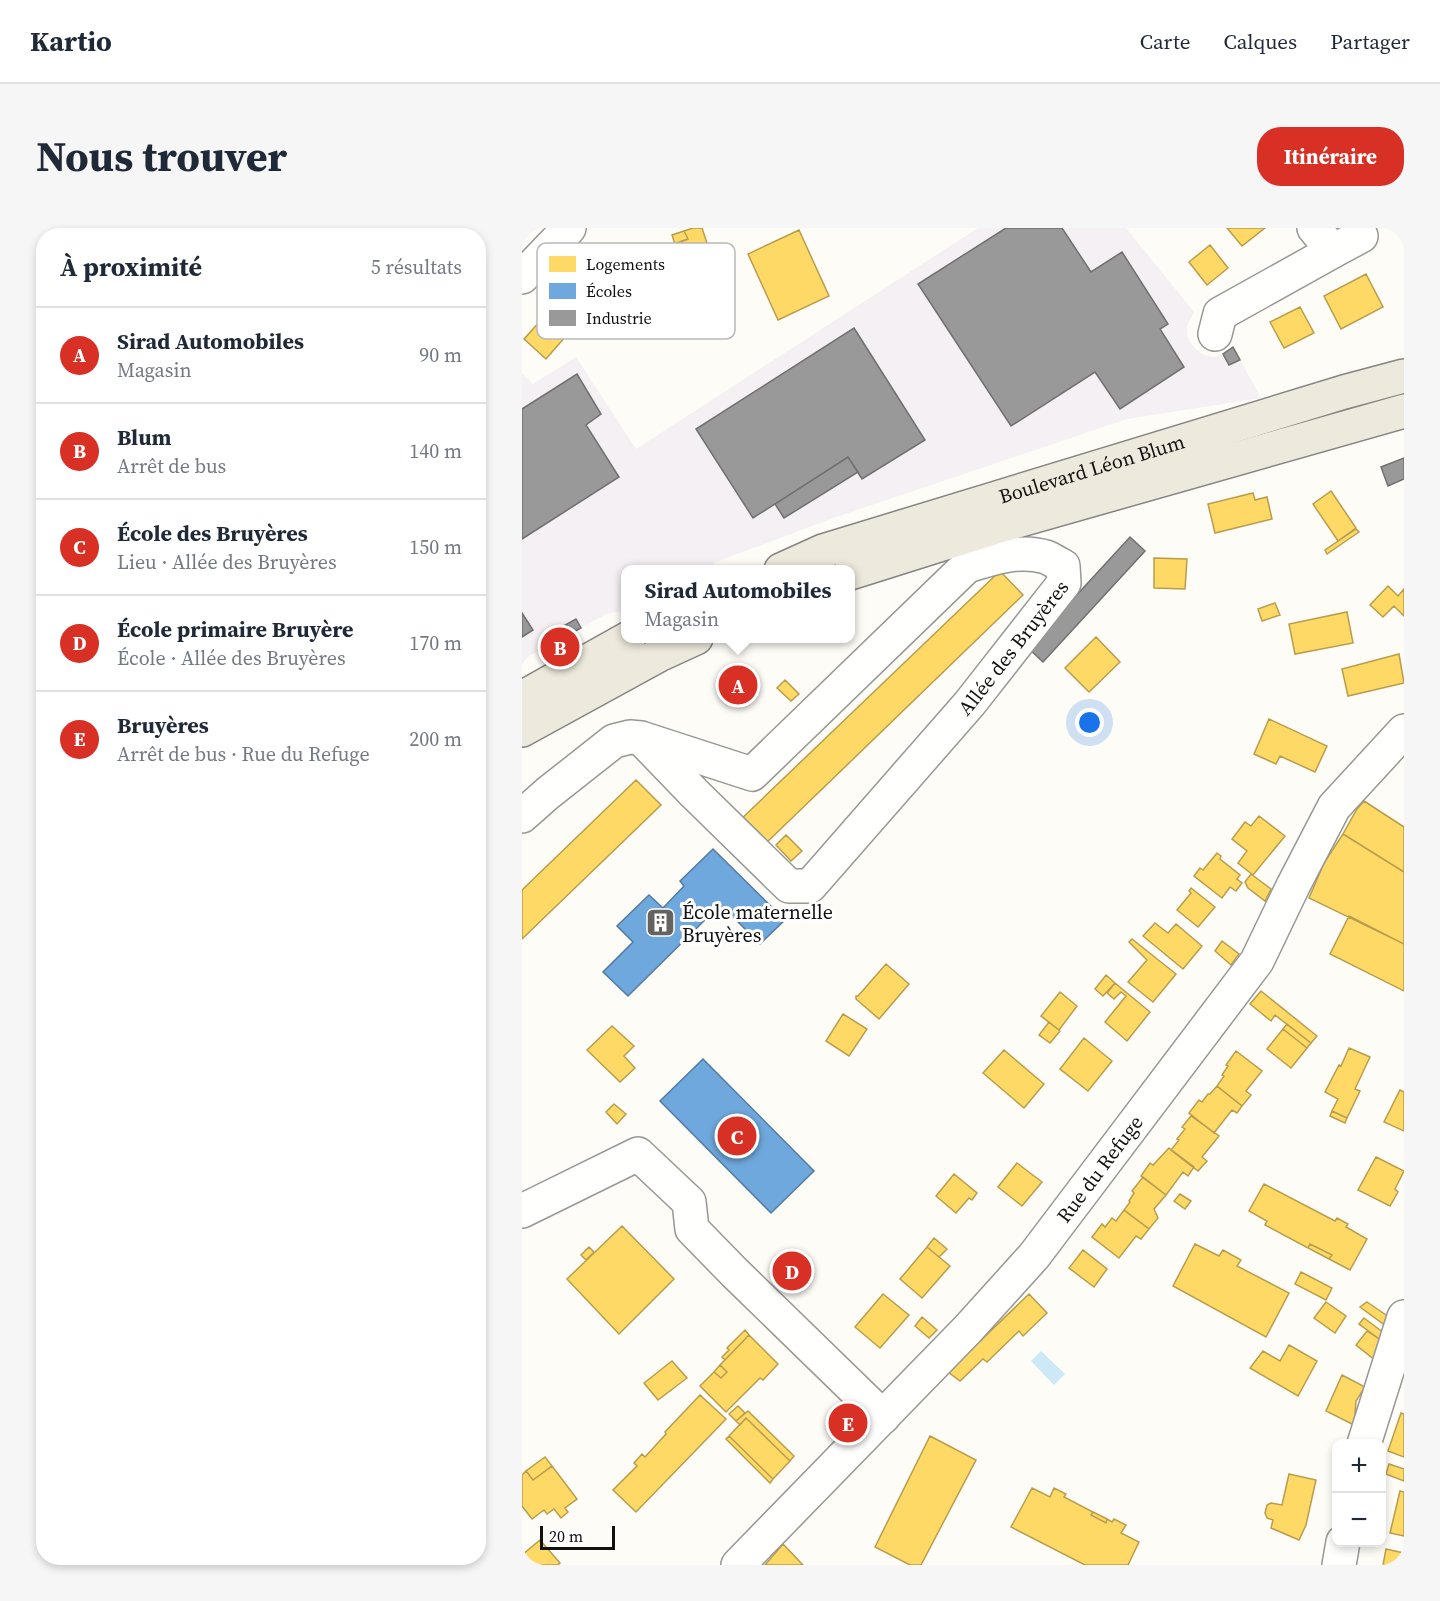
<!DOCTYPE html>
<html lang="fr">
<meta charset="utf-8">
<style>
:root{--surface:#fff;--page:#f6f6f7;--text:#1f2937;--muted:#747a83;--line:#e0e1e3;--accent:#d93025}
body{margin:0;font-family:"Source Serif 4",serif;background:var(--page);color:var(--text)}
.controls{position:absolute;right:18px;bottom:18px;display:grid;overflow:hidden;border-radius:12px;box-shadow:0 3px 9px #0003}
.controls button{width:54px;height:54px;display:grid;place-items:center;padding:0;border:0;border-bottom:2px solid var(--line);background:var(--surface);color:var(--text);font:30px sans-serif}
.scale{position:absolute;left:18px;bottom:15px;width:75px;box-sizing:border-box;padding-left:6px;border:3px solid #111;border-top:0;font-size:16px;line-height:21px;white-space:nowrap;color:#111;-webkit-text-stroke:4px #fff;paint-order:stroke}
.you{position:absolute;left:568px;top:495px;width:21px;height:21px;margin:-15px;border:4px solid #fff;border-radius:50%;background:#1a73e8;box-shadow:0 0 0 9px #1a73e833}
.badge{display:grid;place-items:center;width:39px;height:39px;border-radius:50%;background:var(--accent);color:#fff;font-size:20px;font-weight:700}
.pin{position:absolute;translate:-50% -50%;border:3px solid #fff;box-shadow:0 2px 6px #0006}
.popup{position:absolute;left:99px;top:337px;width:234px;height:78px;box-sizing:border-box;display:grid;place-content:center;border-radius:12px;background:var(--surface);filter:drop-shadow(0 2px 4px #0005);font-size:20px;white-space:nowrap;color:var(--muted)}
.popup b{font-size:22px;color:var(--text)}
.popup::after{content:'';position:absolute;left:50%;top:100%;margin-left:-12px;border:12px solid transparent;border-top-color:var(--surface)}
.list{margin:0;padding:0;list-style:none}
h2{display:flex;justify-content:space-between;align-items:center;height:78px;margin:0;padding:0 24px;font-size:26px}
h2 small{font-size:20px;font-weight:400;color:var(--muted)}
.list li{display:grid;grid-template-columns:39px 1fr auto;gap:18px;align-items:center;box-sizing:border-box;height:96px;padding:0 24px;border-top:2px solid var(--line)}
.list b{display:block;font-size:22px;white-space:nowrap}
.list p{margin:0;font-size:20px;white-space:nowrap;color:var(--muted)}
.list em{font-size:20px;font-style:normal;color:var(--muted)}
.map{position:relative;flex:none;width:882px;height:1337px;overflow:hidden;border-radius:24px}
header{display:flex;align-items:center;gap:36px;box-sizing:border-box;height:84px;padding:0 30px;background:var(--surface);border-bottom:2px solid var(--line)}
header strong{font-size:28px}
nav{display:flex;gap:33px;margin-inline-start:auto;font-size:21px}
.intro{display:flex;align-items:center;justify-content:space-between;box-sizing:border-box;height:144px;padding:0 36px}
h1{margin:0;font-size:42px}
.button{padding:15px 27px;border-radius:24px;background:var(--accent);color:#fff;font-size:21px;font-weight:700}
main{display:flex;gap:36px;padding:0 36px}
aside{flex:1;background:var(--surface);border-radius:24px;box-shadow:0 3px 9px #0003}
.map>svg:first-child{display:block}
</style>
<header>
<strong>Kartio</strong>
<nav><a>Carte</a><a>Calques</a><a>Partager</a></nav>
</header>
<div class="intro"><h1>Nous trouver</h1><a class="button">Itinéraire</a></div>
<main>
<aside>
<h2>À proximité<small>5 résultats</small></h2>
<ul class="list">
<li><span class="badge">A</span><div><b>Sirad Automobiles</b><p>Magasin</p></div><em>90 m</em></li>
<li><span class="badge">B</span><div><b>Blum</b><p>Arrêt de bus</p></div><em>140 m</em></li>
<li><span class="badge">C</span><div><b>École des Bruyères</b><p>Lieu · Allée des Bruyères</p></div><em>150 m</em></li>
<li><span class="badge">D</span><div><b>École primaire Bruyère</b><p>École · Allée des Bruyères</p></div><em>170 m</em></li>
<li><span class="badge">E</span><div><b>Bruyères</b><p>Arrêt de bus · Rue du Refuge</p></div><em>200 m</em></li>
</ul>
</aside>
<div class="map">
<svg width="882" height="1337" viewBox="0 0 882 1337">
<rect width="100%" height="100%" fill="#fdfcf7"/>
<path fill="#f5f0f3" d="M456,0H604L672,84L665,98V106L668,114L674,121L682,127L692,129L701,126L711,119L739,170L605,191L314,289L191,335L193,341L104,342L103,382L84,386L7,428L0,436V146L11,156L54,129L114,221Z"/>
<path fill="#cde8f7" d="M519,1123L543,1146L532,1157L509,1133Z"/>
<path fill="#ffd966" stroke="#b89d4c" stroke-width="1.5" d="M171,0H180L186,18L183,19L189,38L174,44L172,40L157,46L153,39L145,42L137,21L166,11L162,3Z
M705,0H743L720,18Z
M277,2L307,68L256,92L226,26Z
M162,3L166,11L153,16L150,7Z
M688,17L706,40L685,57L667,34Z
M85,29L105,52L77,78L56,54Z
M844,46L861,79L819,101L802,68Z
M778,79L792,105L762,120L748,94Z
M29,81L50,101L24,131L2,111Z
M809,263L834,300L816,313L791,276Z
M731,265L733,272L745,269L750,291L693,305L686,276Z
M834,301L837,304L805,326L803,322Z
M632,330L665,331L663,361L632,360Z
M478,343L501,367L238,621L214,596Z
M866,358L876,368L882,361V388L872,378L861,389L848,377Z
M753,375L758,387L740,393L736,381Z
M825,384L831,415L773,426L767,396Z
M574,409L598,434L567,464L543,440Z
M877,426L882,455L826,468L820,441Z
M263,452L277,466L269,473L255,460Z
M747,491L805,518L793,544L758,528L754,536L732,526Z
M114,552L139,577L0,711V662Z
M842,573L882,599V644L821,606L835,581Z
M737,588L763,608L731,647L716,635L725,623L710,611L723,594L729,598Z
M821,606L882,644V716L787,670L802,635Z
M264,607L280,623L269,633L254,617Z
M695,625L699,628L698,631L718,647L715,651L720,655L714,663L708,659L700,670L672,648L678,640L681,642Z
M729,646L749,661L743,673L726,660L723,654Z
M669,660L693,679L676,699L655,682L669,665L667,663Z
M827,688L882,716V763L808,726Z
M633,695L646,705L654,696L680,718L661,741L621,708Z
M610,711L654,746L631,774L606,754L625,732L607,714Z
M700,713L717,726L709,737L693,723Z
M364,736L387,756L357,791L334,771V768H336Z
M584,747L593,755L581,768L573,761Z
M593,755L628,784L605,813L583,794L604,768L599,764L592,771L585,765Z
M739,763L795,808L789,815L753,787L749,793L728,776Z
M538,764L555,778L537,802L519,788Z
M321,786L345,801L327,828L304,813Z
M527,794L538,803L528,815L517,807Z
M765,796L789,815L785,820L761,801Z
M90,798L112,818L102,828L113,840L98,854L65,822Z
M761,801L785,820L769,840L745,821Z
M562,810L590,833L566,863L538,841Z
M827,820L848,829L833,861L838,863L825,890L810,883L816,871L803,864L817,837L819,838Z
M482,822L522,856L502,880L461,845Z
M714,823L740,843L724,863L729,867L720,878L695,858L702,848L700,847L706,838L704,837Z
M695,858L720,878L715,885L710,882L692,905L667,885L677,872L680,874L686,866H688Z
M878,862L882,864V903L862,894Z
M92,876L104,886L95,896L84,884Z
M810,883L825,890L823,895L808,888Z
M669,888L697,908L680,929L685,933L676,943L649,922L657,912L655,911L663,901L660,899Z
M647,920L672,939L666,948L661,944L644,967L619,948L628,935L631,937Z
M854,929L882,943L873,961L876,964L868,978L836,962Z
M495,935L520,954L500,978L476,959Z
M432,946L455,965L450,972L447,970L434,985L414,968Z
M621,949L644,967L632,981L636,990L627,1001L602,982L608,974L607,973L612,965L610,963Z
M742,956L813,993L815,990L826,996L824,999L845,1011L828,1042L807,1031L810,1027L788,1016L786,1020L743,997L745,993L727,983Z
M658,966L669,973L663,981L652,973Z
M602,982L627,1001L619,1011L614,1008L597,1030L570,1009L580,996L583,999L590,990L594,993Z
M100,998L152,1051L97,1106L45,1051Z
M412,1010L425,1021L417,1029L405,1019Z
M673,1016L697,1028L701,1022L719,1032L715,1038L767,1065L744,1109L651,1058Z
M788,1016L810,1027L807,1031L786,1020Z
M67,1019L72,1024L64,1032L59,1027Z
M405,1019L428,1038L400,1070L378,1051Z
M561,1022L585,1041L572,1059L547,1040Z
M779,1044L810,1060L804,1072L773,1056Z
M361,1066L387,1087L358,1120L333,1099Z
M507,1066L525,1085L501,1108L497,1103L465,1134L461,1131L438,1153L426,1144Z
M804,1074L824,1088L813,1105L792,1090Z
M845,1074L867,1089L864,1098L838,1079Z
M400,1089L415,1102L407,1110L393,1098Z
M842,1090L862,1105L860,1113L837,1096Z
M223,1102L227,1107L203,1132L200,1129L207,1122L205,1120Z
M845,1103L860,1113L853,1132L834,1117Z
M227,1107L256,1136L241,1152L238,1150L204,1184L178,1158L192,1144L199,1150L205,1144L198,1137Z
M767,1117L795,1133L776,1168L728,1140L741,1123L758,1133Z
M150,1133L165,1150L136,1172L122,1155Z
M198,1137L205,1144L199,1150L192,1144Z
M820,1147L843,1159L834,1173L832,1197L804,1183Z
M178,1167L204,1191L114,1284L91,1262L115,1238L112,1235L120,1226L123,1229L144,1206L143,1204Z
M216,1178L223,1185L214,1193L207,1186Z
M226,1183L272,1228L268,1233L224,1190L218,1197L214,1193Z
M879,1185L882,1186V1229L866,1223Z
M224,1190L268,1233L251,1251L207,1208Z
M207,1208L251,1251L248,1255L204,1211Z
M408,1208L454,1232L399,1337H388L353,1319Z
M23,1229L30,1238L11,1252L4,1243Z
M867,1236L882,1241V1253L864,1246Z
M30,1238L55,1271L43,1280L46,1284L39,1290L32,1281L25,1286L22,1282L10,1291L0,1278V1247L4,1243L11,1252Z
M767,1246L794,1252L784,1297L777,1312L749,1300L751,1292L745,1290L743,1285L745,1277L749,1275L760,1277Z
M510,1260L528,1269L532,1260L544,1266L542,1269L571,1284L569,1287L584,1295L585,1291L590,1294L592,1291L604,1297L599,1305L617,1314L606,1337H563L489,1299Z
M878,1263L882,1264V1308L868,1305Z
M571,1284L585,1291L584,1295L569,1287Z
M18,1312L38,1335L36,1337H0V1327Z
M261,1316L281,1337H243Z
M864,1321L882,1325V1337H861Z"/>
<path fill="#6fa8dc" stroke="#537b9f" stroke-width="1.5" d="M191,621L263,692L238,716L202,680L192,690L188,687L106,768L81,744L111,714L95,698L127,667L141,680L162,658L158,653Z
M181,831L292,943L249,985L138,873Z"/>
<path fill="#999" stroke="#707070" stroke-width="1.5" d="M484,0H540L569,44L600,24L646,96L638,101L662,139L598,181L573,144L489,198L396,56Z
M332,100L403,212L340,251L326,229L325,230L231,290L174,201Z
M711,119L718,132L707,137L701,126Z
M55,146L79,186L64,197L97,249L0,311V181Z
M326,229L336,244L262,290L253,276Z
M882,230V251L866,258L859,239Z
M608,309L623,323L521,434L506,420Z
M0,385L11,402L0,409Z
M54,391L59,400L39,411L34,402Z"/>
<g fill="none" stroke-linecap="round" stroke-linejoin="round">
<defs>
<g id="minor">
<path d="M811,23L839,8"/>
<path d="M0,49L47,0"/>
<path d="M693,106L698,86L811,23L792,0"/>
<path id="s1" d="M0,588L26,565L92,513L108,509L119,510L172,565L267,658H288L448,475L542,355L541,338C535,335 529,331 524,329C497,321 470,330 445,338L230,546L119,510"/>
<path d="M0,983L116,926L167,974L170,1001L213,1045L361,1189"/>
<path d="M842,1216L882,1089"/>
<path id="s2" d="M216,1337L446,1101L512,1028L735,733L771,658L812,579L882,503"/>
<path d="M817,1337L821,1314"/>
</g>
<g id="major">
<path id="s3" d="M259,342L301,323L822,164L882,148"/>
<path d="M328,345L474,299L882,183"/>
<path d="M0,470L107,410"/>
<path d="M0,502L137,427L174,410"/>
</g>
</defs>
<use href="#minor" stroke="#979795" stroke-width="36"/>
<use href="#major" stroke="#858482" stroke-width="36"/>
<use href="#minor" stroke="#fffffe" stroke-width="33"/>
<use href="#major" stroke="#ede9dc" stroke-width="33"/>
</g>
<defs>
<symbol id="building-square" viewBox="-11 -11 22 22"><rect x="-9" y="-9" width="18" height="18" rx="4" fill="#646362" stroke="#fff"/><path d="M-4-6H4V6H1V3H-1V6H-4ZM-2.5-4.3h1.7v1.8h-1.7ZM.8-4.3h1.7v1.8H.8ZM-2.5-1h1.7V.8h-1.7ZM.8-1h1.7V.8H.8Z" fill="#fff"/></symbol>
</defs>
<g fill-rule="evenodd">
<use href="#building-square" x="122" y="678" width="33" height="33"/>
</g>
<g text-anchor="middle" stroke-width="6" stroke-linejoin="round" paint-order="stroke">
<g font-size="20" fill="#111" stroke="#fff">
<text dy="7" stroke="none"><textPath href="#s3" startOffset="327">Boulevard Léon Blum</textPath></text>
<text dy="7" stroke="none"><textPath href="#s1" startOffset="690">Allée des Bruyères</textPath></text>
<text dy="7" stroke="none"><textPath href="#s2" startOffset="537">Rue du Refuge</textPath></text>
</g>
<g font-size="20" fill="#111" stroke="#fff" text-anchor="start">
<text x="160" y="691">École maternelle<tspan x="160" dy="23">Bruyères</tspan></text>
</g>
</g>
<rect x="15" y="15" width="198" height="96" rx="9" fill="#fff" stroke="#b8b8b8" stroke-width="1.5"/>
<rect x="27" y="28" width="27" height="16" fill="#ffd966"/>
<rect x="27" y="55" width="27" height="16" fill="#6fa8dc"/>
<rect x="27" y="82" width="27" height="16" fill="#999"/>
<g font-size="16" fill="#111">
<text x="64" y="42">Logements</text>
<text x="64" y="69">Écoles</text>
<text x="64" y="96">Industrie</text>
</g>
</svg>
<div class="controls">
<button>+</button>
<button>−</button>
</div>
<div class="scale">20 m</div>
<div class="you"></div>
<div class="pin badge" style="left:216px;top:457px">A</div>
<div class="popup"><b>Sirad Automobiles</b>Magasin</div>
<div class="pin badge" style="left:38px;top:419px">B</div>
<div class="pin badge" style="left:215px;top:908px">C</div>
<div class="pin badge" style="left:270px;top:1043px">D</div>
<div class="pin badge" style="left:326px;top:1195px">E</div>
</div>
</main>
